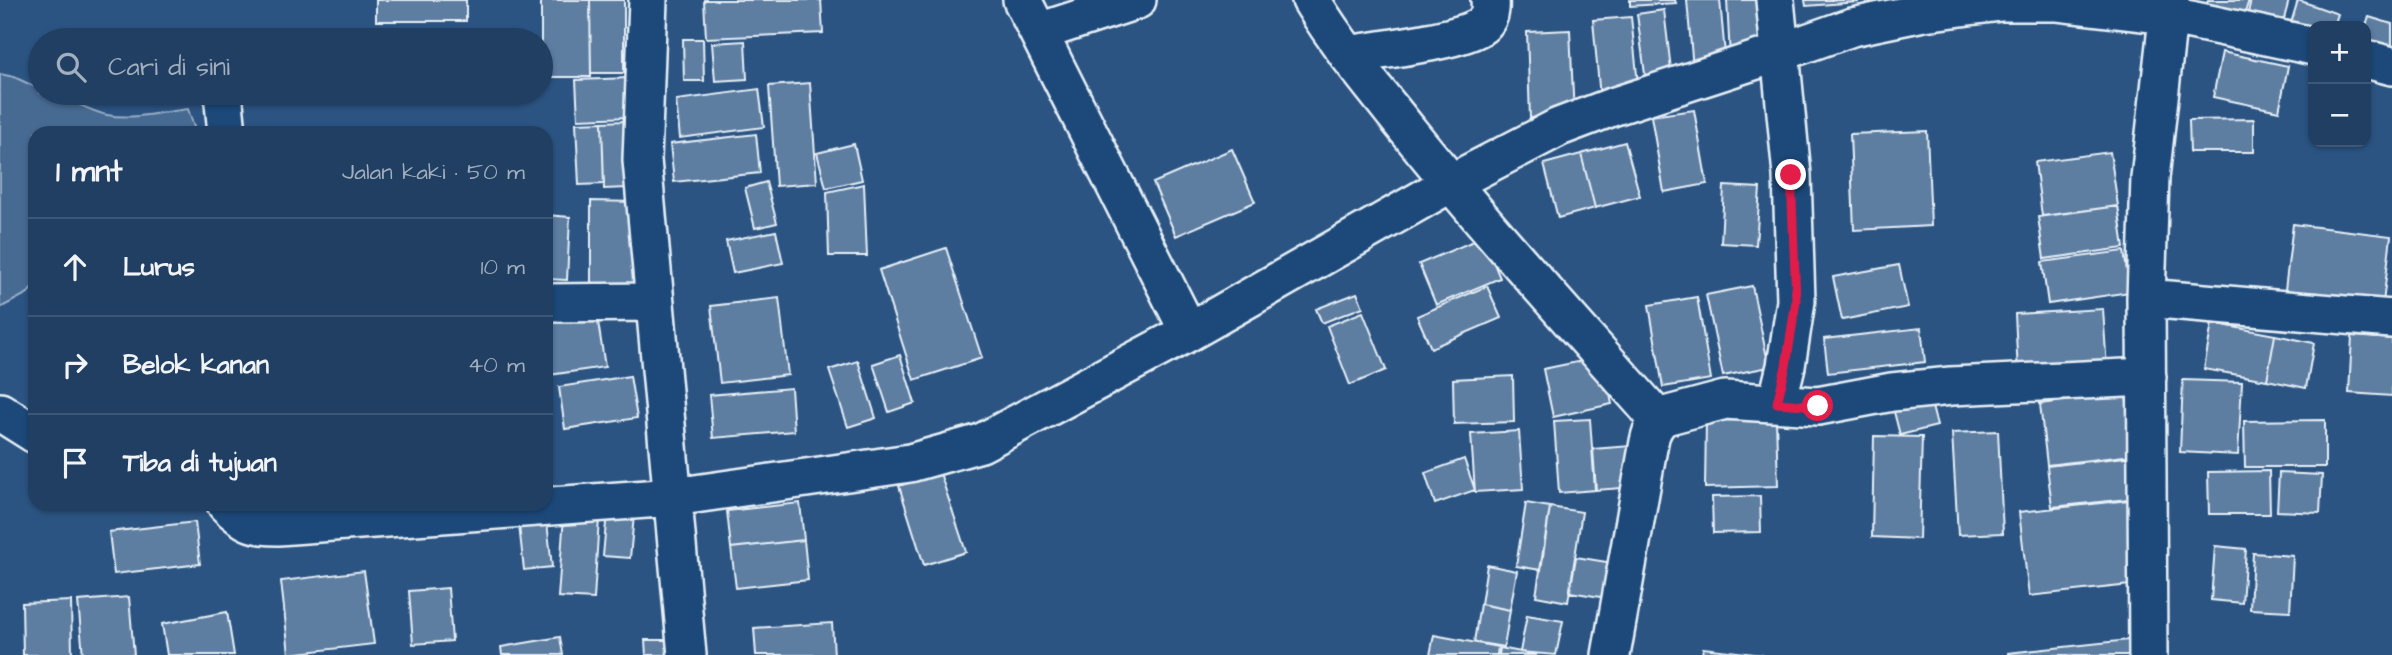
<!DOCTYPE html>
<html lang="id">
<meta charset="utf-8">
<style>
:root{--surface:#203f62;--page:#284668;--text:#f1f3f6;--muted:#a2afbe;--line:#3d5877}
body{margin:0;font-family:"Architects Daughter",sans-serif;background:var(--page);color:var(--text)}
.controls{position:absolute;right:21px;top:21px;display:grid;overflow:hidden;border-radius:14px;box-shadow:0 2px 5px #0004}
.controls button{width:63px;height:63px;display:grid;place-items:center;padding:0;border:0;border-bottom:2px solid var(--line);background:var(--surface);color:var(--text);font:35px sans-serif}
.stop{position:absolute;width:21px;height:21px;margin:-16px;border:5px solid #e11d48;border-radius:50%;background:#fff}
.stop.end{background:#e11d48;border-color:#fff;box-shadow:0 2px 7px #0008}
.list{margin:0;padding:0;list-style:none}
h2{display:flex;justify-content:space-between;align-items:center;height:91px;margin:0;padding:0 28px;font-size:30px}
h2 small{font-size:23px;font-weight:400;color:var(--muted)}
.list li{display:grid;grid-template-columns:46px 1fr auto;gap:21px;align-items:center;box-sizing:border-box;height:98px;padding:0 28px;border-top:2px solid var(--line)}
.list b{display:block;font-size:26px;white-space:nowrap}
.list em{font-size:23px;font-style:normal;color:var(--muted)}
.icon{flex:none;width:38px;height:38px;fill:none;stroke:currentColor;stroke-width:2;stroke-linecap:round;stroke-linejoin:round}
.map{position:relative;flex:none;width:2392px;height:655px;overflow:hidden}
.search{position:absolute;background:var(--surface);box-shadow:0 2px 5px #0004;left:28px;top:28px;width:525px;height:77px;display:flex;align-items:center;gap:18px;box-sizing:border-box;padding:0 24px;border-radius:38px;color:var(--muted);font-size:26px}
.panel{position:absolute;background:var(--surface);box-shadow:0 2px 5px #0004;left:28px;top:126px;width:525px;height:385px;border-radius:21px}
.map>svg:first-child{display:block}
</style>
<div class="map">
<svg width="2392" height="655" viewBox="0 0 2392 655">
<rect width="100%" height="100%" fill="#2b5482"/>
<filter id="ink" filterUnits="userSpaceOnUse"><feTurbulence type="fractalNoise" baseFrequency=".0143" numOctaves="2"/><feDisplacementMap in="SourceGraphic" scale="14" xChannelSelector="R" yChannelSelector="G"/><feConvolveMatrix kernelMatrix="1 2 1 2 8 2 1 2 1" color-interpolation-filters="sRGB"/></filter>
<g filter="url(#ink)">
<path fill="#476b93" stroke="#98aec6" stroke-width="2" d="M0,74L14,77L40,89V93C65,93 83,110 107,115C133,120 162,112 188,109L196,133H35V284L28,293L0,308Z"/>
<path fill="#5d7da1" stroke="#e8f1f8" stroke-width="2" d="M376,0H466V21H376Z
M541,0H590L591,77H541Z
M590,0H624V73H591Z
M704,0H821L823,33L706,38Z
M1630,0H1675L1676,3L1630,6Z
M1687,0H1720L1726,66L1693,69Z
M1727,0H1758L1761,57L1730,58Z
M1805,0H1858V2L1806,6Z
M2208,0H2249L2240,28L2203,16Z
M2251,0H2289L2280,34L2245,25Z
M2298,0L2338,14L2334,26H2313V41L2288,33Z
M1664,10L1672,78L1646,82L1637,14Z
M1631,17L1639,94L1600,98L1593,20Z
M2369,17L2392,24V51L2366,43V26Z
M1570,30L1574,116L1530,118L1527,32Z
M683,39H703L704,81H684Z
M745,41L747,79L715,81L712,43Z
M2222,52L2288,66L2279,111L2213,97Z
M629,78L630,117L578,119L576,80Z
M810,83L817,183L776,186L769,86Z
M759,89L764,127L680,138L676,100Z
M1694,110L1707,184L1664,192L1651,116Z
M2254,119V152H2190L2189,120Z
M625,121L627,188L604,189L602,122Z
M602,122L604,184L579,185L576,123Z
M1927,131L1931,226L1854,230L1850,134Z
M756,134L760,173L674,182L670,144Z
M1625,142L1640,196L1595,208L1581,154Z
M854,144L862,180L826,188L817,153Z
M1232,149L1255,202L1176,236L1153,183Z
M2110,152L2118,206L2042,216L2035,162Z
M1581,154L1595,208L1558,218L1544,164Z
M766,182L777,223L755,228L745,188Z
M864,184L867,256H829L827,192Z
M1724,186L1760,188L1756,245L1721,243Z
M591,201L635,202V291H591Z
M2118,206L2124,248L2044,259L2038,217Z
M546,215L570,217L567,280L546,279Z
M2293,224L2391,236L2383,303L2285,290Z
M776,231L783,263L733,273L726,241Z
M1483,237L1500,278L1436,305L1419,264Z
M946,248L982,358L914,380L879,270Z
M2124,251L2130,292L2048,304L2042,262Z
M1899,265L1908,307L1842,320L1833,277Z
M1487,286L1501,318L1431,348L1417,316Z
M1752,286L1769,367L1723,376L1706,295Z
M1357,293L1363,307L1322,323L1316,309Z
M1697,297L1711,379L1663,387L1649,305Z
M779,298L788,375L720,383L711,306Z
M596,309L605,367L549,375L546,356V316Z
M2103,309L2107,369L2018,374L2015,314Z
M1363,312L1386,370L1350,385L1327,326Z
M2212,323L2275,335L2267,380L2204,369Z
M1921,328L1925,362L1828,373L1824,339Z
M2275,335L2314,343L2306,388L2267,380Z
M2352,336L2392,339V396L2349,393Z
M900,355L915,403L889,412L873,364Z
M1602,357L1612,404L1553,417L1543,369Z
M858,361L876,418L848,427L829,370Z
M630,376L637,418L565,429L559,387Z
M1513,376L1514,422L1454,424L1453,379Z
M2183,380L2242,382L2238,455L2180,452Z
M791,388L794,431L713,438L709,395Z
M2126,394L2133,455L2047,465L2040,404Z
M1929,395L1937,426L1900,435L1892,404Z
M1590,419L1595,490L1559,493L1554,421Z
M1776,419L1778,486L1705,488L1706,421Z
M2325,420V467H2245L2244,421Z
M1519,431L1523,489L1475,492L1471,434Z
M1998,431L2003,533L1958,535L1952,433Z
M1874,436L1922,437L1919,539L1872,537Z
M1631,446L1635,487L1596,490L1593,449Z
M2134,456L2138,498L2052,507L2047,466Z
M1464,459L1475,490L1435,504L1425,473Z
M2269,471L2270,514H2209L2208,472Z
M940,473L966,552L924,565L899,486Z
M2279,473L2322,475L2320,513L2277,511Z
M1760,496L1761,532L1713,533L1712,497Z
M2129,500L2139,584L2029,596L2019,512Z
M800,503L804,540L731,548L727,511Z
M1526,503L1550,507L1541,570L1516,566Z
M1550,507L1582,512L1568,602L1536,596Z
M607,512L634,515L630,558L603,556Z
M564,516L599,518L594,599L558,597Z
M195,522L200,564L114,574L109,532Z
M547,522L552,567L524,570L519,525Z
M804,540L808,580L736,588L731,548Z
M2215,546L2246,549L2242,603L2211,600Z
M2253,553L2293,556L2290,611L2250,609Z
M1576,557L1619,564L1613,599L1570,592Z
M1487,565L1517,571L1510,610L1481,604Z
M364,571L374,644L289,654L281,581Z
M448,588L452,641L413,644L409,591Z
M129,597L134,655H83L78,601Z
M71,601L72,655H23L22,603Z
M1480,604L1510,610L1504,647L1474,642Z
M227,612L234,655H167L162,624Z
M1527,615L1563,621L1556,655L1520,652Z
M832,623L834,655H756L754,628Z
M1434,635L1498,647L1497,655H1430Z
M560,637L563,655H502L501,647Z
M645,640H676V655H646Z
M2128,640L2130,655H2008V653Z
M1500,648L1537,655H1499Z
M1703,648L1763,655H1702Z"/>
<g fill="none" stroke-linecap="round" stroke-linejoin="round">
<defs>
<path id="minor" d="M648,0L642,160L687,655
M1022,0L1189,332
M1311,0C1340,48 1375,89 1410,133C1489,231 1575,325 1659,420
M1775,0L1792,175L1796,301L1786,366L1777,403
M1039,32L1137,0
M1348,55C1376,50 1462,41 1482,25C1490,18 1491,10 1490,0
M2366,59L2392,66
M223,93L227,133
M2146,298L2392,319
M546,303L655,302
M0,412L35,434
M226,504C245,522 252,526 278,526L674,497L910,463L981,443L1189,332L1451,183L1559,127L1612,107L1781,52L1852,27L1924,12L1969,6L2001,2H2056L2167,15L2313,46
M1611,655L1649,442C1651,431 1655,422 1665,416L1725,400L1818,406L1892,392L1951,386L2147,377
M2148,655L2146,298L2150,178L2170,0"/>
</defs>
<use href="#minor" stroke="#e8f1f8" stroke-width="42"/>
<use href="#minor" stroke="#1f4a7a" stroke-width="37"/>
</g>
</g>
<g fill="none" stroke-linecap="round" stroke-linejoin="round" filter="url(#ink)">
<path stroke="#e11d48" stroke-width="9" d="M1791,175L1796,301L1786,366L1777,403L1818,406"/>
</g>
</svg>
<div class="controls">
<button>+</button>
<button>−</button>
</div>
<div class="stop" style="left:1818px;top:406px"></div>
<div class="stop end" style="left:1791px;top:175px"></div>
<div class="search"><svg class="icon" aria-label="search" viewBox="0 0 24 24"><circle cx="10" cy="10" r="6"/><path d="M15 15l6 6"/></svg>Cari di sini</div>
<section class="panel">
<h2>1 mnt<small>Jalan kaki · 50 m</small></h2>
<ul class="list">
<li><svg class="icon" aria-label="ahead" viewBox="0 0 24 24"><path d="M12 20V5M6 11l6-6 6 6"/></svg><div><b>Lurus</b></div><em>10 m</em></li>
<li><svg class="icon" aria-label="right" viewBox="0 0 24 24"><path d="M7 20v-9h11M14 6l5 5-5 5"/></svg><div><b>Belok kanan</b></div><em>40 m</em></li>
<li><svg class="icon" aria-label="arrive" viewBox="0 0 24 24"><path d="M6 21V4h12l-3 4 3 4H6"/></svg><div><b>Tiba di tujuan</b></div></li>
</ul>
</section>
</div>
